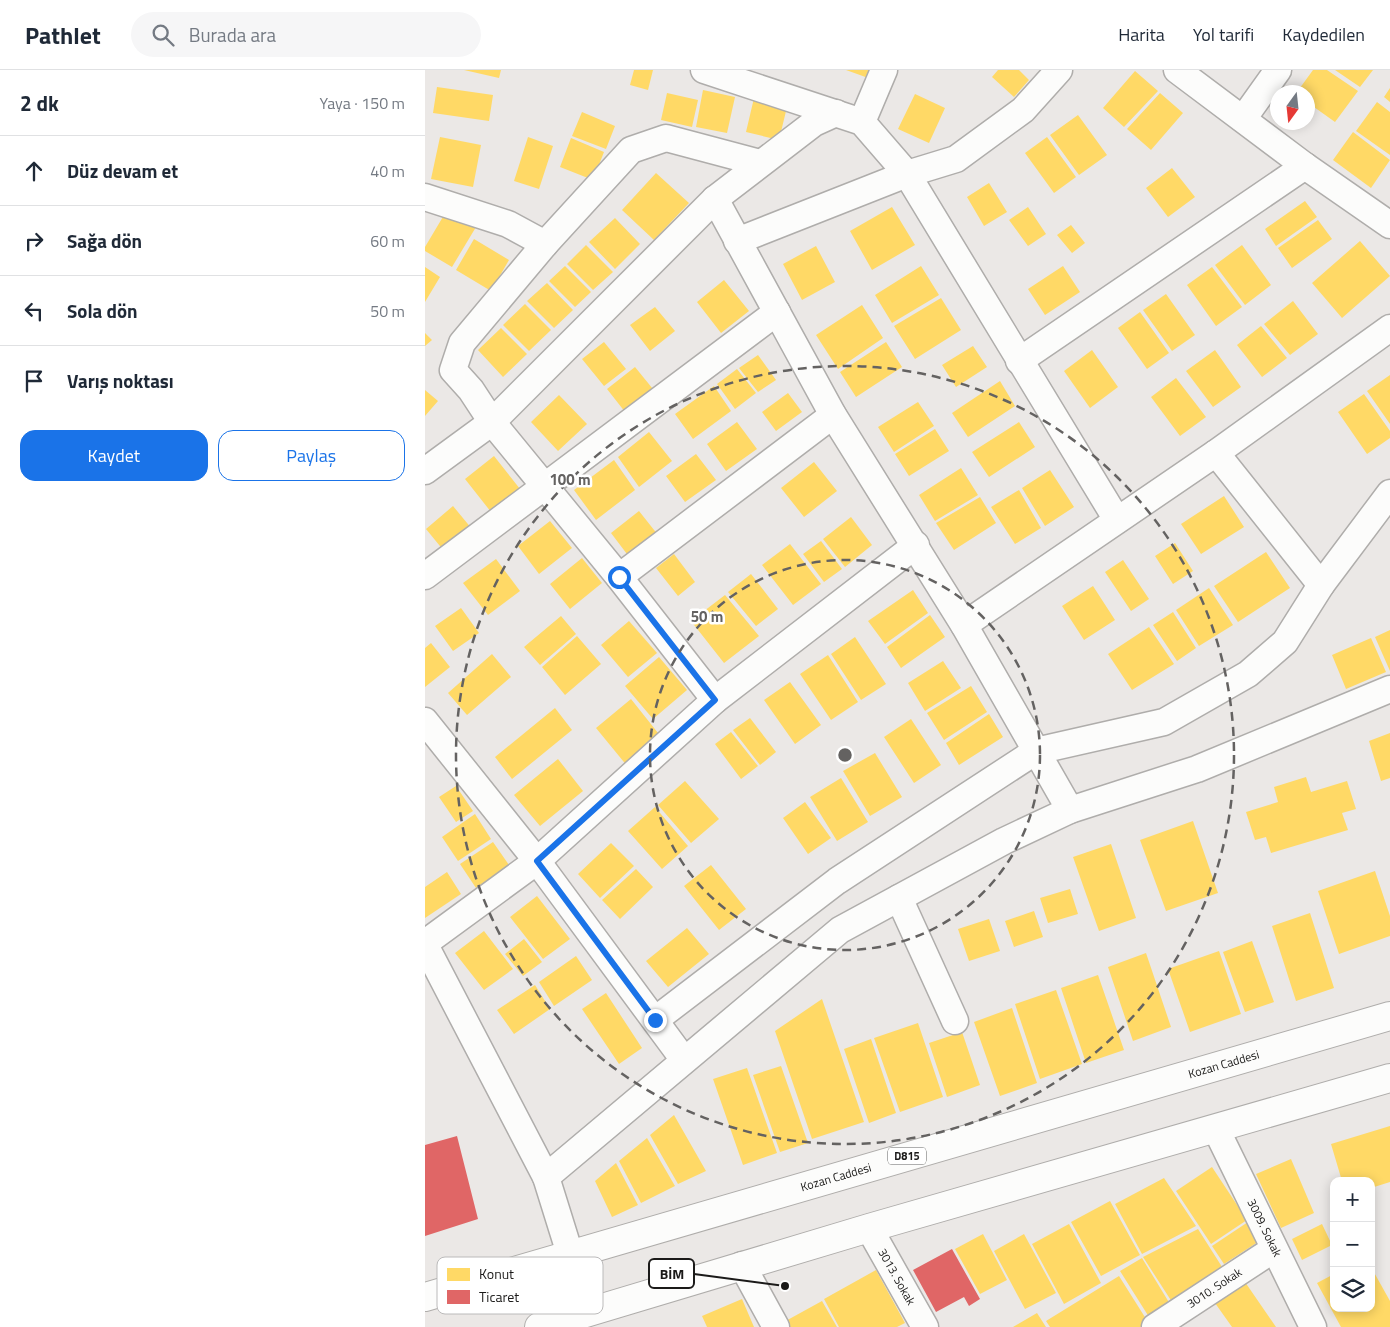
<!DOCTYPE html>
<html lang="tr">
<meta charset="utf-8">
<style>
:root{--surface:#fff;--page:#f6f6f7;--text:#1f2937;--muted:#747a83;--line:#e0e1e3;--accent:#1a73e8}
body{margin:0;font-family:"Titillium Web",sans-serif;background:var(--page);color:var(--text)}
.controls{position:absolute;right:15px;bottom:15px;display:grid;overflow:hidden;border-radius:10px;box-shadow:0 2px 12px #0003}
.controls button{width:45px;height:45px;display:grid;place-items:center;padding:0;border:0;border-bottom:1px solid var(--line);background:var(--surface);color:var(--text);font:25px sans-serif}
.compass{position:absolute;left:845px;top:15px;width:45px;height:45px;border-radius:50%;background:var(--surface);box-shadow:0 2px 12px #0003;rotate:195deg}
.stop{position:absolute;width:15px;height:15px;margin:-11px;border:4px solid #1a73e8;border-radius:50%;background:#fff}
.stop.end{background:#1a73e8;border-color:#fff;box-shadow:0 1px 5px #0008}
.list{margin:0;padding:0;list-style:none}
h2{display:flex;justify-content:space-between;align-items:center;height:65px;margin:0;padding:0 20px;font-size:21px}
h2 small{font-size:16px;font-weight:400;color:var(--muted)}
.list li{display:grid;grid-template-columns:32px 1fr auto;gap:15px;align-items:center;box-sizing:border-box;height:70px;padding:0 20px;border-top:1px solid var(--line)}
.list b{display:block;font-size:19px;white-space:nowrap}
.list em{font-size:16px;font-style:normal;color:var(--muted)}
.actions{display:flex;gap:10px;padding:15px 20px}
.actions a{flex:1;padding:11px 0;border:1px solid var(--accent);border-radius:15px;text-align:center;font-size:18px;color:var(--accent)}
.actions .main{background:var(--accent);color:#fff}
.icon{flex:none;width:28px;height:28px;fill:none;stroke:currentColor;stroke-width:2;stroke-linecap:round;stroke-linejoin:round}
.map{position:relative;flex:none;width:965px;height:1257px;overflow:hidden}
header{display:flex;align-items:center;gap:30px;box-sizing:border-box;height:70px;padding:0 25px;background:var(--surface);border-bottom:1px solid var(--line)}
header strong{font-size:24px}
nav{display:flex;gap:28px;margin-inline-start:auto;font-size:18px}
.search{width:350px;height:45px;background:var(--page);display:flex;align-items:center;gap:12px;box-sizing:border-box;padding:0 18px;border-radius:28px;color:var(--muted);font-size:19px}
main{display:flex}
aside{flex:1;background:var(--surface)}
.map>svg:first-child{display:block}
</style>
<header>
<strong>Pathlet</strong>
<div class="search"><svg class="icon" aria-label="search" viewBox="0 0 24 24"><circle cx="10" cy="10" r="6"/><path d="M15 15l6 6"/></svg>Burada ara</div>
<nav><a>Harita</a><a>Yol tarifi</a><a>Kaydedilen</a></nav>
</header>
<main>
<aside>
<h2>2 dk<small>Yaya · 150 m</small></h2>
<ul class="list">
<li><svg class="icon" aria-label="ahead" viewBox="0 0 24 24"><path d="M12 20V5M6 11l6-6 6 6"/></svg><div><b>Düz devam et</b></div><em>40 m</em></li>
<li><svg class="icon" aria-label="right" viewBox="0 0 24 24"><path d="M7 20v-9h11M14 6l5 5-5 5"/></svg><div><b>Sağa dön</b></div><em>60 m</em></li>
<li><svg class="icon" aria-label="left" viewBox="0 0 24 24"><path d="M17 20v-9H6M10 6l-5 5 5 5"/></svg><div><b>Sola dön</b></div><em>50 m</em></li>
<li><svg class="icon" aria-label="arrive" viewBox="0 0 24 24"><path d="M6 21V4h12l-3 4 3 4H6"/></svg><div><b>Varış noktası</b></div></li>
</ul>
<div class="actions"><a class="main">Kaydet</a><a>Paylaş</a></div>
</aside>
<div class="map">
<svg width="965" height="1257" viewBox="0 0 965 1257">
<rect width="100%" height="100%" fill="#ebe8e6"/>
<path fill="#ffd966" d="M39,0H76L74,8Z
M209,0H228L223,20L205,15Z
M421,0H449L446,9Z
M573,0H594L604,10L589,27L567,7Z
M888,0H902L933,21L910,52L882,32V22H872Z
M910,0H948L935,17Z
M710,1L733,21L699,57L678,38Z
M12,17L68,25L64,51L8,43Z
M965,18V32L959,27Z
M278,20L310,27L302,63L271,57Z
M242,23L273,30L267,57L236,50Z
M735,23L758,43L726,80L702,59Z
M490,24L520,38L504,73L473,59Z
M329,28L362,37L354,70L321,62Z
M952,32L965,42V85L931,61Z
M157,42L190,56L181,79L147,66Z
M653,45L682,85L654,105L625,65Z
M928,62L965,90L946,118L908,90Z
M15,67L56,75L48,117L6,109Z
M103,67L128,76L114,119L89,111Z
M622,67L651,107L629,123L600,83Z
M146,68L179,82L168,110L135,97Z
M747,98L770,127L743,147L721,118Z
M231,103L264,133L229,170L197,140Z
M564,113L582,142L559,156L542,127Z
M880,131L892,147L851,176L840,159Z
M467,137L490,175L447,200L425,161Z
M603,137L621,164L603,176L584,150Z
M22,140L51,157L27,197L0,181V177Z
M190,148L215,174L190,199L164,172Z
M893,150L907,169L867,198L853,178Z
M646,155L660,173L647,183L632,165Z
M49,169L84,190L66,221L31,200Z
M935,171L965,206L917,248L887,213Z
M161,175L188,202L168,220L142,194Z
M817,175L846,215L820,235L790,195Z
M391,176L410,212L377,230L358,194Z
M140,196L166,222L150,237L124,211Z
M496,196L514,225L467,253L450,225Z
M638,196L655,222L620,245L603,219Z
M0,197L15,207L0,232Z
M787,197L817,237L791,256L762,215Z
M299,210L324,241L296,263L272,232Z
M122,213L148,240L129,258L102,231Z
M741,224L770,265L747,281L718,240Z
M516,228L536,260L490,289L469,256Z
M868,231L893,264L865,285L839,254Z
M100,234L126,260L104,281L78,255Z
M437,235L458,268L413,299L391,265Z
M230,237L250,261L225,281L205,255Z
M715,242L744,283L722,299L693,258Z
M836,256L862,288L837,307L812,275Z
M76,258L102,284L78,307L53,280Z
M0,263L7,270L0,276Z
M179,272L201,299L179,316L157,289Z
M461,272L477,297L431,327L415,302Z
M548,276L562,297L531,317L517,295Z
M667,280L693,317L665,338L639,301Z
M790,280L816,317L788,337L761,301Z
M333,285L351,310L333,322L314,298Z
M210,297L232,324L204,347L182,319Z
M312,299L331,323L310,339L292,314Z
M965,305V354L942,321Z
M751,308L781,347L755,366L726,327Z
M575,311L590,336L543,367L527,343Z
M289,316L306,341L268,369L250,344Z
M0,320L13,331L0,346Z
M363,323L377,342L351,361L337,342Z
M939,324L965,361V368L942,384L913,342Z
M134,325L162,354L133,381L106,352Z
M493,332L509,356L469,382L453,357Z
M312,352L332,379L301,401L282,374Z
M594,352L610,377L564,407L547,382Z
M510,359L524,381L484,406L470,384Z
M224,362L247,391L214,417L193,387Z
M271,384L291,410L260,432L241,406Z
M69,386L95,419L66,442L40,409Z
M189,390L210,420L171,450L149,420Z
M389,392L412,421L379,447L356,418Z
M536,398L553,425L510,451L494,425Z
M625,400L649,437L620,456L597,418Z
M594,420L616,458L590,474L566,437Z
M799,426L819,457L776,484L756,454Z
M555,427L571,453L529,480L511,453Z
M28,436L47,459L19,481L1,459Z
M214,441L237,470L208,492L186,463Z
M426,447L447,475L420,497L398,469Z
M125,451L147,478L114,504L93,476Z
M396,471L417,499L399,512L378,484Z
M750,473L768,501L748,514L730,486Z
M365,474L396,514L368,535L337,495Z
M841,482L865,518L813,552L789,516Z
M249,484L270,512L253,526L231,498Z
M157,488L177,513L145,539L125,514Z
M71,489L95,521L63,545L38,513Z
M698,490L724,529L706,541L680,502Z
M326,504L353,539L331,556L303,522Z
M668,516L690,550L659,570L637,536Z
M784,518L808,555L774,576L751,540Z
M488,520L503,543L460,574L443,551Z
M300,525L334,566L299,593L266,551Z
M36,538L54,563L28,581L10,556Z
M748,542L771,578L752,591L728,555Z
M505,545L520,567L476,598L462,577Z
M136,546L151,564L115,595L99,577Z
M204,551L232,583L203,607L176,575Z
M724,557L749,594L707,620L683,584Z
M965,560V601L950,567Z
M152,566L176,594L140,625L117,597Z
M430,567L461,614L436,630L406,584Z
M946,568L961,602L921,619L907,585Z
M6,573L25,597L0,617V578Z
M67,584L86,607L42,645L23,623Z
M403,585L433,632L406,650L375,604Z
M234,587L262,620L228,649L200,616Z
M518,591L536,618L500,641L483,613Z
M365,612L396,655L370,674L339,630Z
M546,616L562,642L519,670L502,643Z
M206,629L237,668L203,697L171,658Z
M130,638L147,660L87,709L70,687Z
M564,644L578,667L534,695L521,673Z
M325,648L351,682L335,695L308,660Z
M486,649L516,695L489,713L459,667Z
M306,662L333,696L316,709L290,674Z
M965,663V708L956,711L944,671Z
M450,683L477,727L445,746L418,701Z
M133,689L158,721L115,756L89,725Z
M881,707L886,722L922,711L931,739L917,743L923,760L846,783L841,767L830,770L821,742L853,732L849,717Z
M416,708L443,752L412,771L385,727Z
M260,711L294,749L266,773L233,735Z
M31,716L48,741L31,752L14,727Z
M380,732L406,768L383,784L358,748Z
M230,737L263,776L237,799L203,761Z
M50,744L66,769L33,791L17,767Z
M768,751L793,823L741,841L715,770Z
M68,772L84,795L51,818L35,794Z
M186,773L209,796L175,828L153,804Z
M686,774L711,848L674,861L648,787Z
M286,795L321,839L294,860L259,816Z
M211,799L228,817L195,849L177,830Z
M950,801L965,846V866L914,884L893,821Z
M22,802L36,824L0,848V817Z
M645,819L653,844L623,853L615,828Z
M112,826L145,869L118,889L85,847Z
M609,841L618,867L589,877L580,851Z
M885,843L909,918L871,931L847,856Z
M564,849L575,881L544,891L533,859Z
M262,858L284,884L243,917L221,891Z
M59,861L88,899L59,920L30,883Z
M99,869L117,892L98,906L80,884Z
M827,871L849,932L820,942L798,882Z
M794,881L816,944L765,962L743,899Z
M721,883L746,957L708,971L683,897Z
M151,886L167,910L129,936L114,912Z
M673,905L699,980L661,993L636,918Z
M110,915L125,939L89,964L72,940Z
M631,920L657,994L615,1009L590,934Z
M181,923L217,978L194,994L157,939Z
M397,929L439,1052L387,1069L350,961Z
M587,938L612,1013L575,1026L549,952Z
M493,953L518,1027L475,1042L449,968Z
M537,962L555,1015L522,1027L504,973Z
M446,969L471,1043L444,1053L419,979Z
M356,996L383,1073L355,1082L328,1005Z
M322,998L352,1083L318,1095L288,1009Z
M249,1045L281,1101L253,1114L225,1065Z
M965,1056V1112L946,1118V1111H917L906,1074Z
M222,1068L250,1116L216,1133L194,1091Z
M866,1089L889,1143L856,1158L831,1104Z
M191,1093L213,1135L187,1147L170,1111Z
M787,1097L822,1150L786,1174L751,1121Z
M739,1108L771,1156L717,1184L690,1134Z
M685,1131L715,1185L676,1206L646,1152Z
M823,1152L836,1170L799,1194L787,1176Z
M644,1154L676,1213L639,1234L607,1174Z
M897,1154L907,1175L877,1190L867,1169Z
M773,1159L799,1200L747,1232L718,1187Z
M558,1164L582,1210L555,1224L530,1179Z
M599,1164L631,1223L600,1239L569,1181Z
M717,1188L745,1234L724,1247L695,1201Z
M946,1197L965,1231V1257H916L892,1213L909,1204V1238H946Z
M451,1200L480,1253L472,1257H414L399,1229Z
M694,1206L723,1252L715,1257H625L621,1251Z
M820,1212L851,1257H807L790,1233Z
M317,1229L329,1257H282L277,1246Z
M397,1231L412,1257H359L357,1253Z
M612,1243L621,1257H588Z"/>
<path fill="#e06666" d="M32,1066L53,1149L0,1166V1075Z
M527,1179L555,1229L544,1236L539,1227L511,1242L488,1200Z"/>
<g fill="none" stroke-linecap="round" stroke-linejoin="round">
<defs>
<g id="minor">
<path d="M279,0L437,52L482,104L692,450"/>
<path d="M752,0L880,96L965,155"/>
<path d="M818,49L853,0"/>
<path d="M437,52L459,0"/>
<path d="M0,127L83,154L120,174"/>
<path d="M290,129L408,345L539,555L645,740"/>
<path d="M312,171L482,104L531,89L598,40L634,0"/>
<path d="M594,291L880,96"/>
<path d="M791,383L896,515"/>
<path d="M0,401L67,352L290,129L389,53L411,43"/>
<path d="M0,506L352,242"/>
<path d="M194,507L408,345"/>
<path d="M539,555L791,383L965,258"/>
<path d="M290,630L194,507L67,352L46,320L28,300L37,273L120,174L206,80L241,68L335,93"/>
<path d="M0,651L112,791L259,990"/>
<path d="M474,828L530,951"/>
<path d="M0,873L112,791L290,630L491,475"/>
<path d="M0,875L121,1107L145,1184"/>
<path d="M230,950L412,811L611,681L739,652L823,604L860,572L896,515L965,423"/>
<path id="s1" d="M791,1059L888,1257"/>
<path d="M121,1107L415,860L579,771L645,740L772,699L965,619"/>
<path id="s2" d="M444,1158L500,1257"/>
<path d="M317,1195L351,1257"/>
<path id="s3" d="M730,1257L849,1179"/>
</g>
<g id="highway">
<path id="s4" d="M0,1227L965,946"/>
<path d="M114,1257L444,1158L965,1008"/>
</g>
</defs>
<use href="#minor" stroke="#afadab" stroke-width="29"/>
<use href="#highway" stroke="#afadab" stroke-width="30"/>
<use href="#minor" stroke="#fcfcfb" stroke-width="26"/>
<use href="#highway" stroke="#fcfcfb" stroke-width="28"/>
</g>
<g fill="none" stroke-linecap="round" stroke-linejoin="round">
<path stroke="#1a73e8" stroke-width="6" d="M194,507L290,630L112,791L230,950"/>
</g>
<g fill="none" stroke="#646261" stroke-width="2.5" stroke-dasharray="9 6">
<circle cx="420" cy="685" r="195"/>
<circle cx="420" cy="685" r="389"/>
</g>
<g text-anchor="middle" stroke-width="5" stroke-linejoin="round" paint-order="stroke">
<rect fill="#fff" stroke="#5f5f5e" stroke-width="1" x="463" y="1077.5" width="38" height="17" rx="4"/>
<g font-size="11" font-weight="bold" fill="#1b1a19">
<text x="482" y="1090">D815</text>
</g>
<g font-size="12" fill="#1b1a19" stroke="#fff">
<text dy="4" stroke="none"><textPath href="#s4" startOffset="832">Kozan Caddesi</textPath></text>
<text dy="4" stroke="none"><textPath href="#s4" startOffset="428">Kozan Caddesi</textPath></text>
<text dy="4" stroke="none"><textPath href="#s1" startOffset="110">3009. Sokak</textPath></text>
<text dy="4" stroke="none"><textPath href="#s2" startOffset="56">3013. Sokak</textPath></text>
<text dy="4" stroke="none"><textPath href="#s3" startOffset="71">3010. Sokak</textPath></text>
</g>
</g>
<rect x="12" y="1187" width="166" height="57" rx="8" fill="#fff" stroke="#bbbaba" stroke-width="1"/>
<rect x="22" y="1198" width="23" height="13" fill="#ffd966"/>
<rect x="22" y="1220" width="23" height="14" fill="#e06666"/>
<g font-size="14" fill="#1b1a19">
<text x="54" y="1209">Konut</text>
<text x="54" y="1232">Ticaret</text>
</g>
<circle cx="420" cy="685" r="8" fill="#646261" stroke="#fff" stroke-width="2.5"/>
<g font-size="15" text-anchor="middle" font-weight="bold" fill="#646261" stroke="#fff" stroke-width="5" stroke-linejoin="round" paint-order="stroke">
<text x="145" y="415">100 m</text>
<text x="282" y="552">50 m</text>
</g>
<path fill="none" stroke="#1b1a19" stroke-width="2" d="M360 1216L269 1204"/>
<circle fill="#1b1a19" stroke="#fff" stroke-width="2" cx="360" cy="1216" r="5"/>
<rect fill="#fff" stroke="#1b1a19" stroke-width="2" x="224" y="1189" width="45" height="29" rx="5"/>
<g font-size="14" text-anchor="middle" font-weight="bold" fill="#1b1a19">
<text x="247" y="1209">BİM</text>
</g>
</svg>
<div class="controls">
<button>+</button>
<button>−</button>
<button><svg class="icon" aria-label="layers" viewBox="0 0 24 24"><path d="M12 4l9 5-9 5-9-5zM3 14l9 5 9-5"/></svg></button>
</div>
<svg class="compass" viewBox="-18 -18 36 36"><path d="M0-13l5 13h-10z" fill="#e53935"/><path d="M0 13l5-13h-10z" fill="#747a83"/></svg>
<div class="stop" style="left:194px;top:507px"></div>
<div class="stop end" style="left:230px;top:950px"></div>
</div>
</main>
